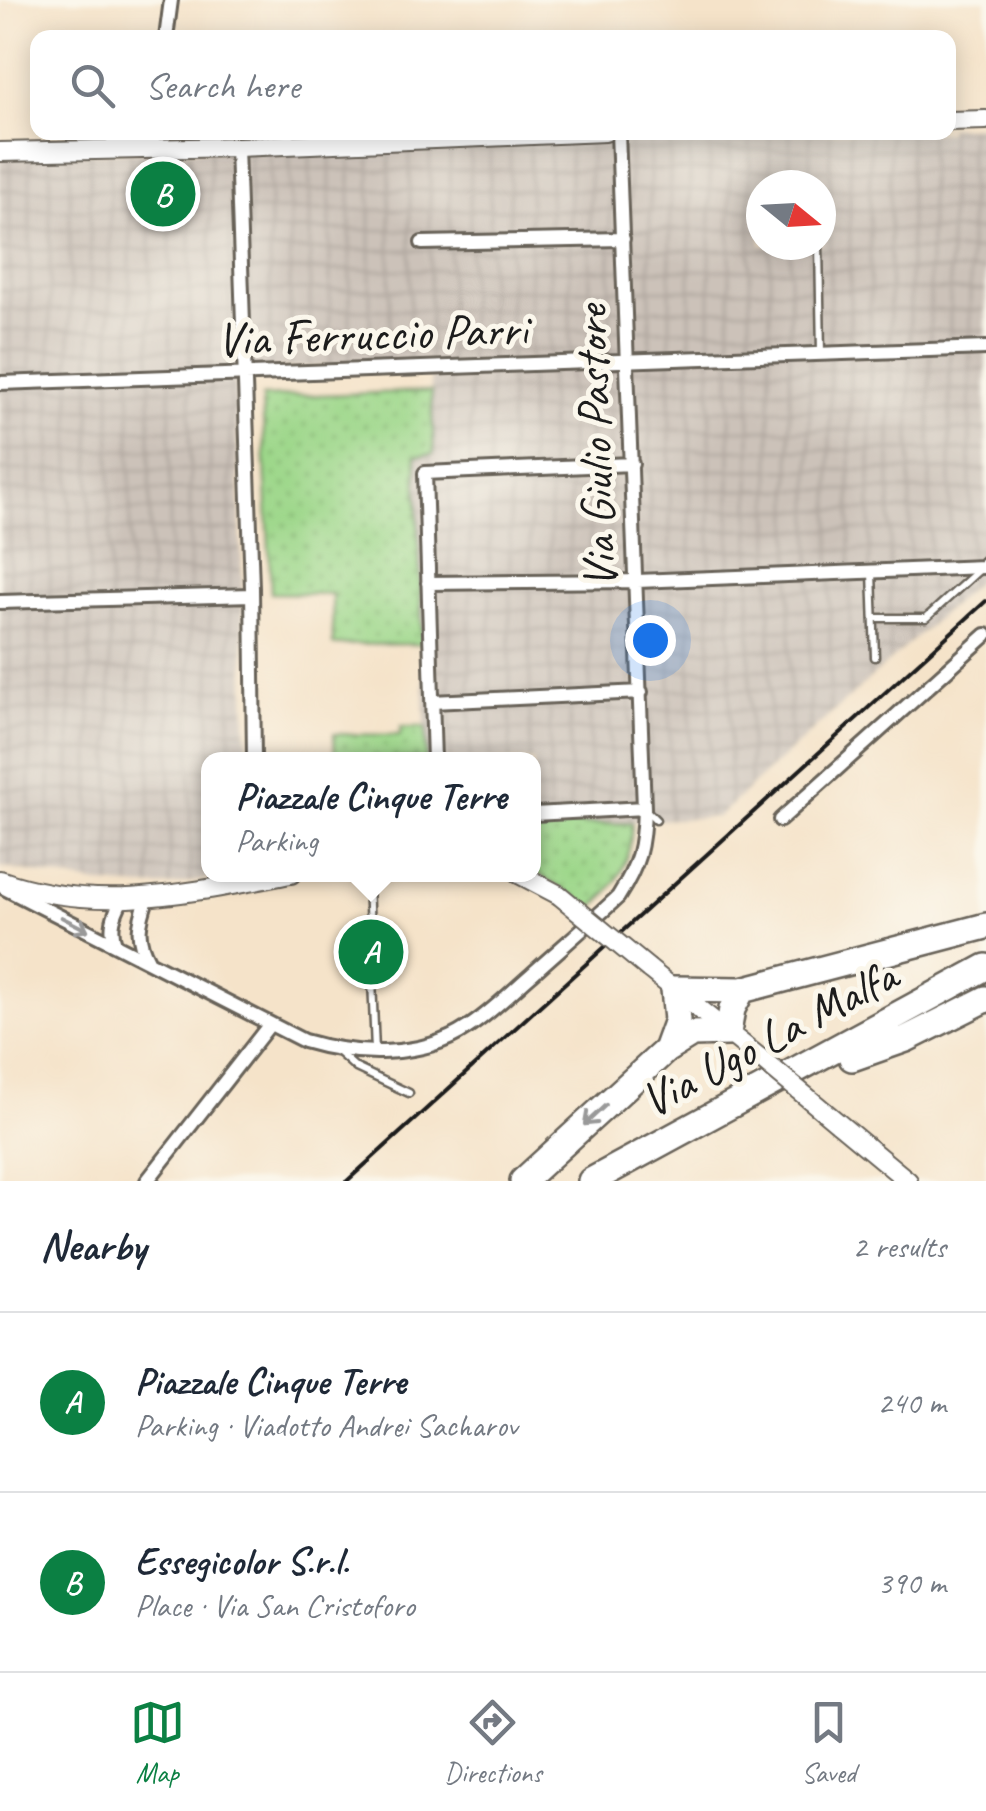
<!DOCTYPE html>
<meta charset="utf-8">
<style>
:root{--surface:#fff;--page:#f6f6f7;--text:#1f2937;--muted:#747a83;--line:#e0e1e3;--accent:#0b8043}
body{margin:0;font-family:Caveat,sans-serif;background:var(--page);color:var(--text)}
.compass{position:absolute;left:746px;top:170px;width:90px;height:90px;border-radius:50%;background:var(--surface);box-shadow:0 5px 25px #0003;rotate:108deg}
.you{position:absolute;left:650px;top:640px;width:35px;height:35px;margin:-25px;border:8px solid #fff;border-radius:50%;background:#1a73e8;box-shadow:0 0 0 15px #1a73e833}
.badge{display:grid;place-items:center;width:65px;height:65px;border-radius:50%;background:var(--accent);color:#fff;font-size:32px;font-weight:700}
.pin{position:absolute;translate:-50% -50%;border:5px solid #fff;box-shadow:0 2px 10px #0006}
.popup{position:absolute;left:201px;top:752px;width:340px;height:130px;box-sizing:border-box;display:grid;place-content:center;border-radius:20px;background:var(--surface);filter:drop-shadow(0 2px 8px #0005);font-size:32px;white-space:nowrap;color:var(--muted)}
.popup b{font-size:38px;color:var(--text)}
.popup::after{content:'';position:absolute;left:50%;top:100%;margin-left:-20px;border:20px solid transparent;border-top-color:var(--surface)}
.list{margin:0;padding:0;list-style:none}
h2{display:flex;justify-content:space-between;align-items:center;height:130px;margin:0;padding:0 40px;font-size:42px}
h2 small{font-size:32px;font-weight:400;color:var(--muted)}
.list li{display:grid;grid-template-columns:65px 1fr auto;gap:30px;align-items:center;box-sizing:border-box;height:180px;padding:0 40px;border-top:2px solid var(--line)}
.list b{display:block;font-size:38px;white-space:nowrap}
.list p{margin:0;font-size:32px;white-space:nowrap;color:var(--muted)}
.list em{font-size:32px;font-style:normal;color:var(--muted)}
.icon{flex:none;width:55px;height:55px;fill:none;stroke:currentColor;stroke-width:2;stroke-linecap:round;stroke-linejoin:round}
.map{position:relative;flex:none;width:986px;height:1181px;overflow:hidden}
.search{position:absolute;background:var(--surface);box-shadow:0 5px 25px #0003;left:30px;right:30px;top:30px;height:110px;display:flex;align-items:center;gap:25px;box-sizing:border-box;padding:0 35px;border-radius:20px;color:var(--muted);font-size:38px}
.sheet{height:490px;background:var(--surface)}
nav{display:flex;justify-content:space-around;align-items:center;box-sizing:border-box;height:140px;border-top:2px solid var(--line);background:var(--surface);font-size:28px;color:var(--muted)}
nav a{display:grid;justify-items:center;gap:5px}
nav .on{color:var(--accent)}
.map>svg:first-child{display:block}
</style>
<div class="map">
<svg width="986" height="1181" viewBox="0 0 986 1181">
<defs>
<pattern id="industrial-grid" width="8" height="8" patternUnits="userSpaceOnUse" patternTransform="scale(2.5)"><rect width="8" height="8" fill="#ccc2b9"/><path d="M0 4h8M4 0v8" fill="none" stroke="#afa69e"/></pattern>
<pattern id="park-dots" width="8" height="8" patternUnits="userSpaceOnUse" patternTransform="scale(2.5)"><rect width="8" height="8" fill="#9dd78a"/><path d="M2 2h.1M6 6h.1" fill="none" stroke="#87b876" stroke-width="1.8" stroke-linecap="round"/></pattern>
</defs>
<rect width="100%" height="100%" fill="#fbf7ec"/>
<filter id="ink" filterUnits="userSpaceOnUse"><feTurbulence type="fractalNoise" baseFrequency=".01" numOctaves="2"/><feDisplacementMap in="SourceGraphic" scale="20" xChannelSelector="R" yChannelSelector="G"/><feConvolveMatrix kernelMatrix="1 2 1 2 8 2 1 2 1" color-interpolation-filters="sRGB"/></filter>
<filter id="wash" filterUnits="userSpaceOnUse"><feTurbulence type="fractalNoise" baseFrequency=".0048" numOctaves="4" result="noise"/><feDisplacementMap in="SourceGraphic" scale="40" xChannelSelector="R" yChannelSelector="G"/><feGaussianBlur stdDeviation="2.25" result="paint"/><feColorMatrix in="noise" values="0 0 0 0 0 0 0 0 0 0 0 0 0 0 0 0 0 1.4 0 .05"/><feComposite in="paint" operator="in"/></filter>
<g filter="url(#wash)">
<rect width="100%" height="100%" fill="#f5e3c9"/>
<path fill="url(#industrial-grid)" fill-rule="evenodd" d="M986,126V574L717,817L534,826V760L426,759L416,455L434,453L430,363L236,370L247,759L208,760V874L212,875L203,880L171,886L143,887L99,884L0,867V156L780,133L948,132L949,127ZM761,185H821V245H761Z"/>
<path fill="url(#park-dots)" stroke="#5c7a53" stroke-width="2.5" d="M431,391L434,454L416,456L422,644L333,645L332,594L271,593L262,397Z
M401,727H425L426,759H335L334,734L400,735Z
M632,823C631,859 619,885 592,908L534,871V826Z"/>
</g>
<g filter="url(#ink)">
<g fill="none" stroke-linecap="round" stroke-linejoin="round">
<defs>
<path id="lane" d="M819,245L821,353
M872,572L875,657
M874,618H926L979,570
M645,809L656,820
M368,883L375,1051
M337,1051L356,1068L409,1093"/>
<path id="street" d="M166,38L171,0
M237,147L252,588L254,760
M149,149L152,132
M422,243L623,239
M0,383L986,348
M428,583L637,581L983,567L986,563
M0,602L252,595
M432,702L641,692
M434,760L425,473L632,464
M534,814L644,808
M780,820L986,635
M4,888L304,1041C355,1056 421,1059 467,1028C491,1013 511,992 532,974C561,948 590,923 618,897C639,864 643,847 644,808L618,132
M147,899C139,923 135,937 148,960
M115,944C109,927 114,915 122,899
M147,1181L270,1024"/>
<path id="secondary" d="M948,121L986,120
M0,152L237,147L605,132
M519,874L559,895
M0,880C97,915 193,892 291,874
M649,969L760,1058
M838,1123L908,1181"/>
<path id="highway" d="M666,1050L677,1020L674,989L742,990L986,926
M852,1058L906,1039L986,999
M523,1181L666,1050L692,1034L728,1033L732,1009L742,990
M591,1181L986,967"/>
</defs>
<use href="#lane" stroke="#686259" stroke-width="11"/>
<use href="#street" stroke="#686259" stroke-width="18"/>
<use href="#secondary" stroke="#686259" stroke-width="22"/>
<use href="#highway" stroke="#686259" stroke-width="30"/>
<use href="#lane" stroke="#fff" stroke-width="6"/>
<use href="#street" stroke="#fff" stroke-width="12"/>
<use href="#secondary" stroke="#fff" stroke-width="18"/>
<use href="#highway" stroke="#fff" stroke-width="25"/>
<path stroke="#1c1c1c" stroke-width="4" d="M347,1181L986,601"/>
<defs>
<path id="secondary-bridge" d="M559,895L649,969
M760,1058L838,1123"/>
</defs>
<use href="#secondary-bridge" stroke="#686259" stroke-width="22" stroke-linecap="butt"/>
<use href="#secondary-bridge" stroke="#fff" stroke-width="18"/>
</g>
<defs><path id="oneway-shaft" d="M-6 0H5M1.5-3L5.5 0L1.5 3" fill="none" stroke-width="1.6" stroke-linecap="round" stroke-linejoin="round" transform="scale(2.5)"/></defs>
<g stroke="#999">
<use href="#oneway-shaft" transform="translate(75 924) rotate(27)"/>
<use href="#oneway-shaft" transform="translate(595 1115) rotate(137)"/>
</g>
</g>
<g text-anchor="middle" stroke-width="10" stroke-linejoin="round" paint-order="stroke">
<g font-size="48" fill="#1c1c1c" stroke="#fbf7ec">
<text transform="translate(372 333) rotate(-2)" y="17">Via Ferruccio Parri</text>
<text transform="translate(594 447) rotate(-92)" y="17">Via Giulio Pastore</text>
<text transform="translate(768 1037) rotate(-28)" y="17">Via Ugo La Malfa</text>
</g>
</g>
</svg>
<svg class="compass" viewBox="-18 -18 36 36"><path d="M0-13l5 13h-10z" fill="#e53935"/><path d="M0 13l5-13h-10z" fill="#747a83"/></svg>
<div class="you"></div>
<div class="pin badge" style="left:371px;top:952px">A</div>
<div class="popup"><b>Piazzale Cinque Terre</b>Parking</div>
<div class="pin badge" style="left:163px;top:194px">B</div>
<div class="search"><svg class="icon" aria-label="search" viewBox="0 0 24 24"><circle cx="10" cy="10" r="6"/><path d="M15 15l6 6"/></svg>Search here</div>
</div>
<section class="sheet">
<h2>Nearby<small>2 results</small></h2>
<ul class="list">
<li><span class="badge">A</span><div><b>Piazzale Cinque Terre</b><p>Parking · Viadotto Andrei Sacharov</p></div><em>240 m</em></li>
<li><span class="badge">B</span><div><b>Essegicolor S.r.l.</b><p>Place · Via San Cristoforo</p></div><em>390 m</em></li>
</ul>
</section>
<nav>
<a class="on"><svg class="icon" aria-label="map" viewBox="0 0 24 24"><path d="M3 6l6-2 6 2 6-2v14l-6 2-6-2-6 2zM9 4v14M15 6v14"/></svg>Map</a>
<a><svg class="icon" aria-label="directions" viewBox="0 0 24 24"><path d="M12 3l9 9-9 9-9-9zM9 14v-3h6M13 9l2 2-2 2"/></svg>Directions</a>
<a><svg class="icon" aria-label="saved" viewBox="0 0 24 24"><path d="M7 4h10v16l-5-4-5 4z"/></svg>Saved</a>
</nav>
